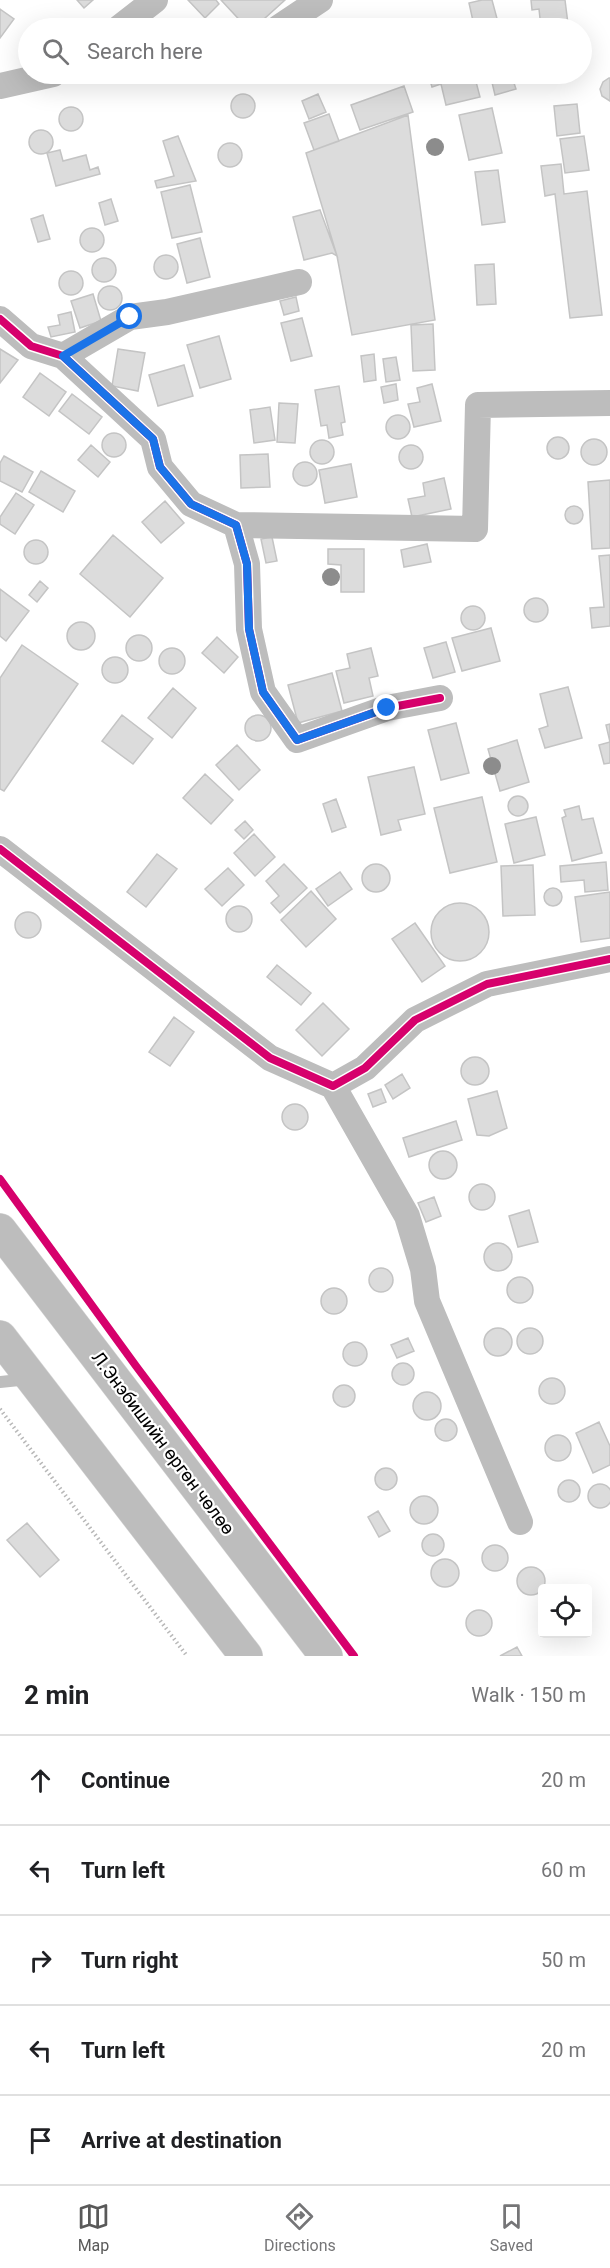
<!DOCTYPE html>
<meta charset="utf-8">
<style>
:root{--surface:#fff;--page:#f6f6f6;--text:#202124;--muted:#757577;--line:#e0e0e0;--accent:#595959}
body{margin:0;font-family:Roboto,sans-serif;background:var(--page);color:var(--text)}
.controls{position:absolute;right:18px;bottom:18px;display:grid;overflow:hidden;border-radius:6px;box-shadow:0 6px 24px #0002}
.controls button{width:54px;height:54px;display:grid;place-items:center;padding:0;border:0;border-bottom:2px solid var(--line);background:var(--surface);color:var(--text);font:30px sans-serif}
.stop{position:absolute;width:18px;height:18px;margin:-14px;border:4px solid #1a73e8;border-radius:50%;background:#fff}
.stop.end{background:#1a73e8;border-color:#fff;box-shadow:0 2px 6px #0008}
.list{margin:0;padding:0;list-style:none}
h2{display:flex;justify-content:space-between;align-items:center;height:78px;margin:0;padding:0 24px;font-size:26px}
h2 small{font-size:20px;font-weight:400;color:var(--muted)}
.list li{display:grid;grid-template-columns:39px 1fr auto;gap:18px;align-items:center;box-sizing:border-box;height:90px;padding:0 24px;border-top:2px solid var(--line)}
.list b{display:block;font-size:22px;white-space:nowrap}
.list em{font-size:20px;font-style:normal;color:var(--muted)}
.icon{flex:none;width:33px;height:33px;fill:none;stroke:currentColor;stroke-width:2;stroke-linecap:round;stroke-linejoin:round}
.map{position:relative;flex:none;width:610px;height:1656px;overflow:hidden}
.search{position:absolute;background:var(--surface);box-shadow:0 6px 24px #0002;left:18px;right:18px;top:18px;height:66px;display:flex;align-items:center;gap:15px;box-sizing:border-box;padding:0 21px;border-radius:33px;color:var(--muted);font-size:22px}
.sheet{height:528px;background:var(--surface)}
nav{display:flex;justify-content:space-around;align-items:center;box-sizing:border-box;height:84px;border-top:2px solid var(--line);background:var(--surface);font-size:16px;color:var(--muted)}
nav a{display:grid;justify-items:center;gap:3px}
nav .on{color:var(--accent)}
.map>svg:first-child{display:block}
</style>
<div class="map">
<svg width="610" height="1656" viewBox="0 0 610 1656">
<rect width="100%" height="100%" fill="#fff"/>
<path fill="#dcdcdc" stroke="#c4c4c4" stroke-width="1.5" d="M77,0H93L84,8Z
M188,0H216L219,4L205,18Z
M221,0H285L254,28H247Z
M482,0H492L499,26L469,28L467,23L473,21L469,3Z
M531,0H565L568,24L541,28L539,9L532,10Z
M0,9L14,19L0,38Z
M440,74H474L480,97L446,105L441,84L432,87L429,77Z
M490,74H511L516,89L495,95Z
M609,78H610V101L602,96L600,89L603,82Z
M404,86L413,112L360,130L351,105Z
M318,94L326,112L309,119L302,101Z
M231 106a12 12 0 1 1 24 0a12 12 0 1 1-24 0Z
M577,104L580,133L557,136L554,106Z
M59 119a12 12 0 1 1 24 0a12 12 0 1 1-24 0Z
M492,108L502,153L469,160L459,115Z
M329,114L339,141L314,150L304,123Z
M408,115L435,320L352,335L337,256L306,153Z
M29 142a12 12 0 1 1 24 0a12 12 0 1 1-24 0Z
M178,136L196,181L157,188L155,181L174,176L163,141Z
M584,136L589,170L565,173L560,139Z
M218 155a12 12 0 1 1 24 0a12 12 0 1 1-24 0Z
M60,150L63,161L86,155L90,170L98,167L100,174L56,186L47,153Z
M561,164L564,194L587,191L602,315L570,318L555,194L545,196L541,166Z
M498,170L505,222L482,225L475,172Z
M190,185L202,232L172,238L161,192Z
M111,199L118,221L105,225L99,203Z
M320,210L337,256L332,253L304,260L293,217Z
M43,215L50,239L38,242L31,219Z
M80 240a12 12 0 1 1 24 0a12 12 0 1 1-24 0Z
M200,238L210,277L187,283L177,244Z
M154 267a12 12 0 1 1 24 0a12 12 0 1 1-24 0Z
M92 270a12 12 0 1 1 24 0a12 12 0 1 1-24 0Z
M494,264L496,304L477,305L475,265Z
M59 283a12 12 0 1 1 24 0a12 12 0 1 1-24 0Z
M98 298a12 12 0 1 1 24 0a12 12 0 1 1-24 0Z
M93,294L101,321L80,328L71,301Z
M296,297L299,311L284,315L280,301Z
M71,312L75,332L51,337L48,327L60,325L58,315Z
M302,318L312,356L291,361L281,323Z
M433,324L435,370L413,371L411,325Z
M219,336L231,379L200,388L187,345Z
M0,349L18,360L0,383Z
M118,349L145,353L138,391L112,386Z
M374,354L376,380L364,382L361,356Z
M396,357L400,380L386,382L383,359Z
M184,365L193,396L158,406L149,375Z
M40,373L66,392L49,416L23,397Z
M396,384L398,400L384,403L381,387Z
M432,384L441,421L414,427L408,404L420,402L417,388Z
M339,386L345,422L341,423L343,435L329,438L327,425L321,426L315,390Z
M72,394L102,417L89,434L59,411Z
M279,403L298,404L295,443L277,442Z
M270,407L275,440L254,443L250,410Z
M386 427a12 12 0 1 1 24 0a12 12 0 1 1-24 0Z
M102 445a12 12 0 1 1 24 0a12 12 0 1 1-24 0Z
M547 448a11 11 0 1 1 22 0a11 11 0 1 1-22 0Z
M581 452a13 13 0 1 1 26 0a13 13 0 1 1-26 0Z
M310 452a12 12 0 1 1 24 0a12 12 0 1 1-24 0Z
M91,445L110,462L98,477L78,460Z
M399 457a12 12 0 1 1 24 0a12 12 0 1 1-24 0Z
M268,454L270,487L241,488L240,455Z
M4,456L33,472L22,492L0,481V463Z
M293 474a12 12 0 1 1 24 0a12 12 0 1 1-24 0Z
M351,464L357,497L325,503L319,470Z
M41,471L75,491L63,512L29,492Z
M444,478L451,509L412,517L408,499L425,496L423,483Z
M610,480V548L592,549L588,482Z
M16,493L34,505L15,534L0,524V517Z
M165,501L184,523L161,543L142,522Z
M565 515a9 9 0 1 1 18 0a9 9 0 1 1-18 0Z
M113,535L163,578L130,617L80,574Z
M272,537L277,561L266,563L261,539Z
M24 552a12 12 0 1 1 24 0a12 12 0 1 1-24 0Z
M427,544L431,562L404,567L401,550Z
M328,549H364V592H341V565L328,564Z
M610,555V626L592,628L590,608L604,607L599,556Z
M40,581L48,588L37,602L29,595Z
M0,589L29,611L6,641L0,636Z
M524 610a12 12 0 1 1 24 0a12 12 0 1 1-24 0Z
M461 618a12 12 0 1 1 24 0a12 12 0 1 1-24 0Z
M67 636a14 14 0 1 1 28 0a14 14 0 1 1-28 0Z
M491,628L500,661L462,671L452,638Z
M126 648a13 13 0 1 1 26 0a13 13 0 1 1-26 0Z
M217,637L238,657L224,673L202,653Z
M446,642L455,672L433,678L424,648Z
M22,645L78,684L4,791L0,789V678Z
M159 661a13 13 0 1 1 26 0a13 13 0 1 1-26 0Z
M371,648L378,676L369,678L373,696L344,703L336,671L350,668L347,654Z
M102 670a13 13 0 1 1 26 0a13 13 0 1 1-26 0Z
M332,673L342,711L298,723L288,685Z
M568,687L582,738L545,748L539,729L548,726L540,694Z
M173,688L196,708L172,738L148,718Z
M245 728a13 13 0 1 1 26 0a13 13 0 1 1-26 0Z
M122,715L153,739L133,764L102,741Z
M456,723L469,773L441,780L428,730Z
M610,724V763L604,764L599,745L610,742L606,725Z
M517,740L529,782L500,791L488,749Z
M237,745L260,770L239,790L216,765Z
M414,767L425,814L398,820L401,830L381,835L368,777Z
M205,774L233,800L211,824L183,798Z
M508 806a10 10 0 1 1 20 0a10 10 0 1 1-20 0Z
M482,797L497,862L450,873L434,808Z
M336,799L346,827L332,832L323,804Z
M579,806L582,820L593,818L602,853L572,861L562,818L566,816L564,810Z
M536,817L545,855L514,863L505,824Z
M245,821L253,830L244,839L235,830Z
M254,834L275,857L255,876L234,853Z
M157,854L177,869L146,907L127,892Z
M606,862L608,890L585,892L584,880L561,882L560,866Z
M284,864L307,888L280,913L271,903L279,896L266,881Z
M362 878a14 14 0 1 1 28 0a14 14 0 1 1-28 0Z
M533,865L535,915L503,916L501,866Z
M228,868L244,885L222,906L205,889Z
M340,872L352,889L328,906L316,889Z
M544 897a9 9 0 1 1 18 0a9 9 0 1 1-18 0Z
M311,891L336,919L306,947L281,920Z
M610,892V938L581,942L575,897Z
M431 932a29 29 0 1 1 58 0a29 29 0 1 1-58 0Z
M226 919a13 13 0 1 1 26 0a13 13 0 1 1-26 0Z
M15 925a13 13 0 1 1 26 0a13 13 0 1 1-26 0Z
M415,923L445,966L422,982L392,939Z
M277,965L311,993L301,1005L267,977Z
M323,1003L349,1029L322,1056L296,1030Z
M174,1017L194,1032L170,1066L149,1052Z
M461 1071a14 14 0 1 1 28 0a14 14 0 1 1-28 0Z
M402,1074L410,1088L393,1099L385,1085Z
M381,1089L386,1102L373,1107L368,1094Z
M497,1091L507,1128L489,1136L477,1135L468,1099Z
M282 1117a13 13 0 1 1 26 0a13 13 0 1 1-26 0Z
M456,1121L462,1140L409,1157L403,1138Z
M429 1165a14 14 0 1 1 28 0a14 14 0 1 1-28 0Z
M469 1197a13 13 0 1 1 26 0a13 13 0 1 1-26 0Z
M434,1197L441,1216L426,1222L418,1203Z
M529,1210L538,1242L518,1247L509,1216Z
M484 1257a14 14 0 1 1 28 0a14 14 0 1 1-28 0Z
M369 1280a12 12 0 1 1 24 0a12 12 0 1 1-24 0Z
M507 1290a13 13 0 1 1 26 0a13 13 0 1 1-26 0Z
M321 1301a13 13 0 1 1 26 0a13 13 0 1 1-26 0Z
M517 1341a13 13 0 1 1 26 0a13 13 0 1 1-26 0Z
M484 1342a14 14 0 1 1 28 0a14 14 0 1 1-28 0Z
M408,1338L414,1351L397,1358L391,1345Z
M343 1354a12 12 0 1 1 24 0a12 12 0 1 1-24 0Z
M392 1374a11 11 0 1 1 22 0a11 11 0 1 1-22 0Z
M539 1391a13 13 0 1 1 26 0a13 13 0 1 1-26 0Z
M333 1396a11 11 0 1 1 22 0a11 11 0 1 1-22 0Z
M413 1406a14 14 0 1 1 28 0a14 14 0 1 1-28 0Z
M435 1430a11 11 0 1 1 22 0a11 11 0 1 1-22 0Z
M599,1422L610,1446V1465L593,1473L576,1433Z
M545 1448a13 13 0 1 1 26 0a13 13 0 1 1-26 0Z
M375 1479a11 11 0 1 1 22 0a11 11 0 1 1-22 0Z
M558 1491a11 11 0 1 1 22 0a11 11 0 1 1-22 0Z
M588 1496a12 12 0 1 1 24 0a12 12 0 1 1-24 0Z
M410 1510a14 14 0 1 1 28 0a14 14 0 1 1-28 0Z
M378,1511L390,1531L379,1537L368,1517Z
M27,1523L59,1560L40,1577L7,1540Z
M422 1545a11 11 0 1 1 22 0a11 11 0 1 1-22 0Z
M482 1558a13 13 0 1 1 26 0a13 13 0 1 1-26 0Z
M431 1573a14 14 0 1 1 28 0a14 14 0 1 1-28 0Z
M517 1581a14 14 0 1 1 28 0a14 14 0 1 1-28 0Z
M466 1623a13 13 0 1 1 26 0a13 13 0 1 1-26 0Z
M517,1647L522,1656H500Z"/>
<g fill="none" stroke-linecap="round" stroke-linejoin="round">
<defs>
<path id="primary" d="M0,1230L326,1656
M0,1337L246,1656"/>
</defs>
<use href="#primary" stroke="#dbdbdb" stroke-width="34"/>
<path stroke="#b8b8b8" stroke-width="4" stroke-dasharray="1.5 3" stroke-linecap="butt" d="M0,1409L187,1656"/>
<path stroke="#bdbdbd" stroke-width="12" d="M0,1382L29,1379"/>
<path stroke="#bdbdbd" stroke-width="26" d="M119,28L155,0
M278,28L320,0
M0,86L53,74
M0,319L31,346L63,356L153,439L160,467L191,504L236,525L247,564L249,629L263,692L297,740L387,708L440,698
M63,356L130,317L167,312L299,282
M236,525L475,529L478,405L610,403
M0,849L270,1058L333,1086L365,1068L415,1020L487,984L610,959
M333,1086L407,1216L423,1269L427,1301L520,1522"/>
<use href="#primary" stroke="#bdbdbd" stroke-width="33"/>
<defs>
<path id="cycleway" d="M0,319L31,346L63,356L153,439L160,467L191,504L236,525L247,564L249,629L263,692L297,740L387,708L440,698
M0,849L270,1058L333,1086L365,1068L415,1020L487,984L610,959
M0,1179L136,1366L354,1656"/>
</defs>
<use href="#cycleway" stroke="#fff" stroke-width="11"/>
<use href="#cycleway" stroke="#d6006c" stroke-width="8"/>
</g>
<g fill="#8c8c8c">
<circle cx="435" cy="147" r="9"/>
<circle cx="331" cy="577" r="9"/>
<circle cx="492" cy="766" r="9"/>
</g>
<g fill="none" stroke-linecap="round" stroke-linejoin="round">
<path stroke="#1a73e8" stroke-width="8" d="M130,317L63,356L153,439L160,467L191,504L236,525L247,564L249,629L263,692L297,740L387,708"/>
</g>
<g text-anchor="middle" stroke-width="4.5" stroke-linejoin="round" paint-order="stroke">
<g font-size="18" fill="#000" stroke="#fff">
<text transform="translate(163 1443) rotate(53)" y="6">Л.Энэбишийн өргөн чөлөө</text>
</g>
</g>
</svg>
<div class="controls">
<button><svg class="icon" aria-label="locate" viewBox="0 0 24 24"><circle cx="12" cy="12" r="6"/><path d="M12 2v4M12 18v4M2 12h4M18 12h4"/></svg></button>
</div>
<div class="stop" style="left:130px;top:317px"></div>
<div class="stop end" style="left:387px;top:708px"></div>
<div class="search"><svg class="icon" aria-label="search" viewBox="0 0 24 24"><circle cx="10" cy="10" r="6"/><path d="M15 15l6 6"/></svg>Search here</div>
</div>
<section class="sheet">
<h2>2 min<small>Walk · 150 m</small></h2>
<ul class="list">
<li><svg class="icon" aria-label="ahead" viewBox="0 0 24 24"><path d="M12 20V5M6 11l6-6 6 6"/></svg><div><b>Continue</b></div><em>20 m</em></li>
<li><svg class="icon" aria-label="left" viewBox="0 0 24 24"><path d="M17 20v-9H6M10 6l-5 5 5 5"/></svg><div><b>Turn left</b></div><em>60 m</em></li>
<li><svg class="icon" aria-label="right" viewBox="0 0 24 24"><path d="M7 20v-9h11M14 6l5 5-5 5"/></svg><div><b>Turn right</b></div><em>50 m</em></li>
<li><svg class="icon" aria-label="left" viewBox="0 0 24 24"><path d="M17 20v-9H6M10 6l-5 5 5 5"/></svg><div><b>Turn left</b></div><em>20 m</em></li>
<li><svg class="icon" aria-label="arrive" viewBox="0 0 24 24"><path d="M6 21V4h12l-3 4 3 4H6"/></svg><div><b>Arrive at destination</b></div></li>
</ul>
</section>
<nav>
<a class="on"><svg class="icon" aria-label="map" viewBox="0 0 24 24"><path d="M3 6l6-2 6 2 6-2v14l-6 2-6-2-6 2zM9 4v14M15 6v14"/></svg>Map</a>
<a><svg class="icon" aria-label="directions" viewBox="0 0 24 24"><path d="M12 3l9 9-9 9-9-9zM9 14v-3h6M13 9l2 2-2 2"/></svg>Directions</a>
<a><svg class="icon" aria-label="saved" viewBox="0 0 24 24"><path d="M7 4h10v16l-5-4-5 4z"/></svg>Saved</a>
</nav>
